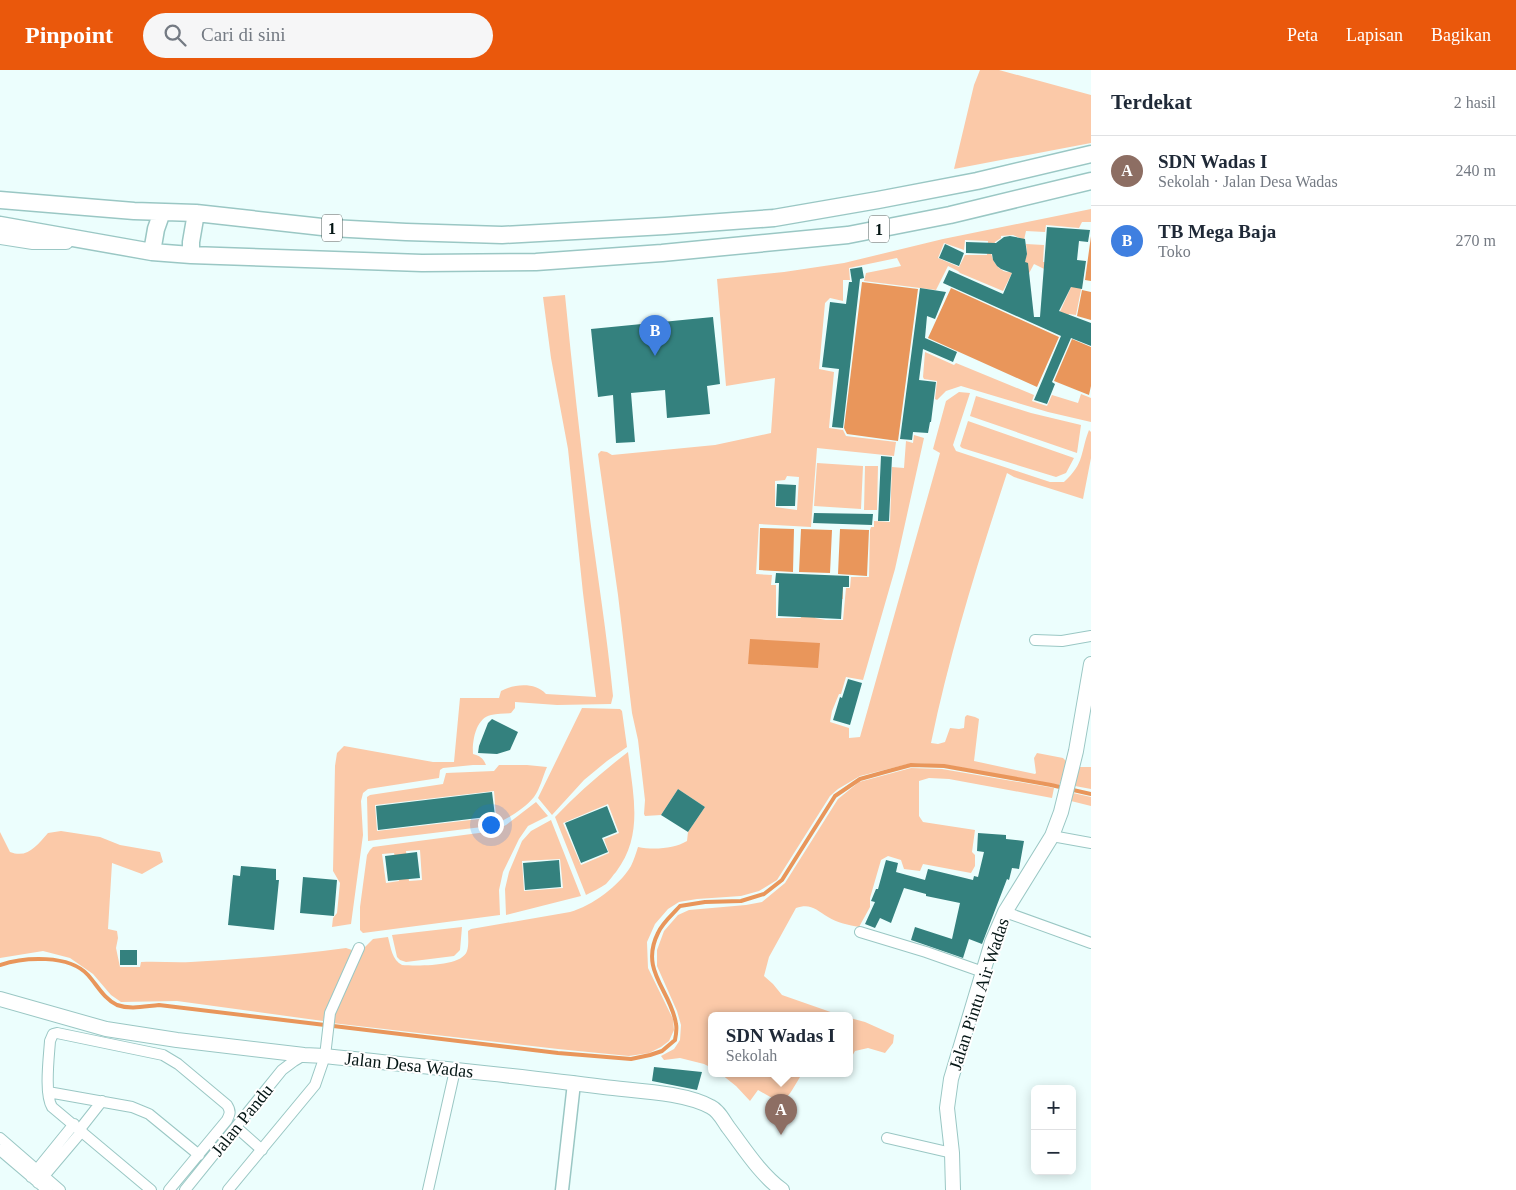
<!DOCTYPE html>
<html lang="id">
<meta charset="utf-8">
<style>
:root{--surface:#fff;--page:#f6f6f7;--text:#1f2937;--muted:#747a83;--line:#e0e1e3;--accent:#ea580c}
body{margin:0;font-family:Georgia,serif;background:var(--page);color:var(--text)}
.controls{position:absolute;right:15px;bottom:15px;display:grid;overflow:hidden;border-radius:8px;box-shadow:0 2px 12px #0003}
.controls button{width:45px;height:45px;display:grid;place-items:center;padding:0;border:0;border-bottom:1px solid var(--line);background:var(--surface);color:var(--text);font:25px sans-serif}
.you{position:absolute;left:490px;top:754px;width:18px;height:18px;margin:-12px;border:4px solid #fff;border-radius:50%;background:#1a73e8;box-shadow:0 0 0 8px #1a73e833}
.badge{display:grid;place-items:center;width:32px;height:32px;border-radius:50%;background:var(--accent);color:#fff;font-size:16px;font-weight:700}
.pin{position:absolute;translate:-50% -41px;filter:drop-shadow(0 1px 2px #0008)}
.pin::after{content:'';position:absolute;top:26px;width:18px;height:15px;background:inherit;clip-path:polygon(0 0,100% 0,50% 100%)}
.popup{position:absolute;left:708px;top:942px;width:145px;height:65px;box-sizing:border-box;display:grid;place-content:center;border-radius:8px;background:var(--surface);filter:drop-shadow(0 1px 4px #0005);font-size:16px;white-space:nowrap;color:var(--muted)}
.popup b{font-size:19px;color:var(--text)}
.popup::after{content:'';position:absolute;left:50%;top:100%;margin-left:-10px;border:10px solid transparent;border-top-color:var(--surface)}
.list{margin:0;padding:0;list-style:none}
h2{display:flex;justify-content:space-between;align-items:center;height:65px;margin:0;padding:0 20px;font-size:21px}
h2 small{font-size:16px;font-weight:400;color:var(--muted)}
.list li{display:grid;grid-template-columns:32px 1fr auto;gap:15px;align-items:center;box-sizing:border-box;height:70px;padding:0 20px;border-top:1px solid var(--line)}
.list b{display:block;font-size:19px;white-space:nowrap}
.list p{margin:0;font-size:16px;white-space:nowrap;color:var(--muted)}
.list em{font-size:16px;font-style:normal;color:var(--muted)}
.icon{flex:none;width:28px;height:28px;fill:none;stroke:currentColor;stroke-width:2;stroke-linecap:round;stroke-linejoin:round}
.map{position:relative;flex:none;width:1091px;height:1120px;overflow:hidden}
header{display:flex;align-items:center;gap:30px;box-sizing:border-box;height:70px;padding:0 25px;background:var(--accent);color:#fff}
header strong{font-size:24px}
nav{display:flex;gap:28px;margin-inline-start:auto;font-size:18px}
.search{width:350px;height:45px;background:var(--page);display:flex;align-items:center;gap:12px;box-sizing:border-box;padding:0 18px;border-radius:28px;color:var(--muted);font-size:19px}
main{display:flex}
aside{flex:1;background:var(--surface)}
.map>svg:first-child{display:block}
</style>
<header>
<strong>Pinpoint</strong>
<div class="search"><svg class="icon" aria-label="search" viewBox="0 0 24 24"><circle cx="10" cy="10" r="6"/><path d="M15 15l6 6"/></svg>Cari di sini</div>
<nav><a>Peta</a><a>Lapisan</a><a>Bagikan</a></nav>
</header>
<main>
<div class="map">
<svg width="1091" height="1120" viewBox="0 0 1091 1120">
<rect width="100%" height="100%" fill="#ecfefd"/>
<path fill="#fbc9a8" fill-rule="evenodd" d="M980,0H999L1091,25V73L954,99L974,15Z
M1091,139V152H1082L1079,158L1046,155L1045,162L1026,161L1024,170L1013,165L1001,166V168L995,172L991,183C998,214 1032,205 1026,174L1044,175L1043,192L1062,193L1083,210L1076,245L1069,244L1066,251L1058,246L1073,213L1034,194L1027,207L1012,203L1003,221L960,203L958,201L948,196L936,220L864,211L866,203L901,196L897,188L849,198L850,210H843V231L830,228L825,233L819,299L834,302L829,358L843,360L846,366L896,372L894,386L817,378L811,457L759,454L756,504L772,505L771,515H776V548H801L802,526L779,525V516L843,518V529L816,528L815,548L826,550H843L846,518H850L851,507H869L870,460L871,457H874V451L890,452L892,397L904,398L906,371L913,373L914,365L924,368L895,499L863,610L846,607L841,624H839L832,641L830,652L849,658V668L860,667L940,383L933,379L946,331L959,322L970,323L953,375L956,381L1050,412H1064C1085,393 1080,383 1089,360L1091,362V388L1083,429L1014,407L1007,403C978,492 950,581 931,673L938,674L945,672L950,658L959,659L964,658L965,647L967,645L975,647L979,649L974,691L1035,704L1036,703L1034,688L1037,683L1063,688L1067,692L1065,703L1059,715L947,695L912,693L860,706L838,719L830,726L777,810L759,821L741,826L697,829L679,832L668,839L655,854L647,872L648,898L673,949L674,960L669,971L661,977L649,983L629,986L558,979L332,953L338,932L365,877L373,869L388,867C391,878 392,890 402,895C416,896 462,897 467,881C469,875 468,867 468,861L471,859L570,842C592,836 619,816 631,796C634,790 636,783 638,777C653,780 674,779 687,771L688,762L705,737L678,719L661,745L645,746L644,744L645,730L638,670L632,643L618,525L598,384L601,381L607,382L612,385L715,375L771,363L775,308L726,316L717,209L784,202L844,193L943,169ZM965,170L988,171L987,185H965L959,197L938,188L944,173L964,180ZM787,406L799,407L797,440L775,437V411L785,410Z
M565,225C572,297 580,369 589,441C597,503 607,564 613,626L611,634L557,635L515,632V638L511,643C504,644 497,643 491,645C476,648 472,671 473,684C480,686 483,688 486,695H473L443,698L440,700L439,708L368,719L363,723L361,731L363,765L351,854L332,857L333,848L337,843L340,813L333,801L335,696L337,683L344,676L433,692H454L460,628H499L501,621C514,614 535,612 546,624L596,627L583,523L568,379L551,288L543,227Z
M925,282L954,295L956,293L1034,325L1032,331L1047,336L1052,325L1078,333L1081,324L1091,328V352L1048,342L961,316L946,321L937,330L935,329L937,311L924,309L923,307Z
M976,326L1031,343L1081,355L1077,383L970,346Z
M968,351L1074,388L1066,403L1056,407L962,378L960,376Z
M817,393L863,396L861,439L814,436Z
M865,396H878L877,440H864Z
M582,638L620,639L622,641L627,677L607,691L584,710L552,745L538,728Z
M628,682C633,725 644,765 616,802C613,805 610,810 606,814C600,818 592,822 586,825L555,747C578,723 602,702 628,682ZM608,734L619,763L604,769L609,783L581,795L563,753Z
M499,695H527L547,697C543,706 540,719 534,727C523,740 506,750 490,756L368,771L367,727L370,725L443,714L446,703L494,701ZM494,721L496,747L377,761L375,735Z
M1079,697H1091V719L1075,716Z
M911,698L942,699L1054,718L1052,728L949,709L929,708L919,711V746L923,752L975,760L972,782L975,785V796L971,803L923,794L920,801L904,799L901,790L888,786L881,790L870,828V837L859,857C849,855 837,853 828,847C816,840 811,833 796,838L769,887L764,906L773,914L782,925L842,946H712V998L704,994L680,988L664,990L661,986L674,979L680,970L681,955L677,941L657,896V880L664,861L678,845L689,840L746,835L762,832L785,813L838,729L859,712Z
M1073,723L1091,727V736L1071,731Z
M536,732L548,746L528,756L519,769L503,802L499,820L500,845L363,863L360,860V837L367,785L370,780L373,777L494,761L506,755ZM420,780L422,810L409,811L408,803L398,804L399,811L386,813L382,784L394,783L396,791L407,790L406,781Z
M551,750L581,826L506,845L505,819L509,802L522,771L531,761ZM560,789L563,818L524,821L522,791Z
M61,761L100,767L120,775L160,782L163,792L142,804L112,793L108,859L117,861L118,868L116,878L120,897H140L141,892C158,891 174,893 191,892C243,889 294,885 346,878L352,880L327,938L323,951L177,931L121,932L111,925L93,904L70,888L43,881L0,888V762L10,782C28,789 37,775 48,763Z
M462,857L460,880L454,886L406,892L400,890L397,887L392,865Z
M850,948L865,952L894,965L893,973L885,983L868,978L855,981L850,990Z
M721,1004H802C795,1014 791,1025 781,1033L758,1020L750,1031L736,1016Z"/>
<path fill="#e9965b" d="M1091,166V211L1085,210Z
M862,212L918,219L898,371L847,364L844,358Z
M951,218L1059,267L1037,317L928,268Z
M1082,220L1091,222V250L1077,246Z
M1072,269L1091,277V316L1089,325L1054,311Z
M760,458L794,459L793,502L759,500Z
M801,459L832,460L830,503L799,502Z
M840,459L869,460L867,506L838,504Z
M750,569L820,573L818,598L748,594Z"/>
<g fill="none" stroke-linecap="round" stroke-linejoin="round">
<path stroke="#e9965b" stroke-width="4" d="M0,895C24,887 69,884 88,905C97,915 104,929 117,935C131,940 146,936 159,935L558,983L631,989L650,985L662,981L675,970C676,965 677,959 676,954C671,920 639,901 658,863C662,853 673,844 680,836L705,832L741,831L764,824L782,810L835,726L860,709L885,702L911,695L944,696L1051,715L1091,724"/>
</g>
<path fill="#34817e" d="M1047,157L1090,160L1088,172L1079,171L1077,190L1086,191L1082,219L1071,217L1059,241L1091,253V276L1071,268L1052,312L1055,314L1047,334L1034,330L1061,266L943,213L949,200L1003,224L1012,203L1001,199L997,196L993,190L992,184L966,183V172L996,173L1004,167L1010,166L1025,169L1027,184L1025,192L1028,193L1034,247H1040Z
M945,174L964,183L959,196L939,188Z
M862,197L864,208L860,209L843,358L832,357L839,299L822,297L830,232L846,234L849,212H852L850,199Z
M920,218L946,222L935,249L927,246L925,268L957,282L953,292L923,279L919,310L936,312L931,352H930L928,363L913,362L912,370L900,369Z
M713,247L720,314L707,316L710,344L667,348L665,320L631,323L635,372L616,373L613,325L598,327L591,259Z
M881,386L892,387L889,451H878Z
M777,414L796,415L795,436H776Z
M814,443L873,444L872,455L813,453Z
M776,503L849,506V517H843L841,549L778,546L779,513H775Z
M848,609L862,613L850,655L833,650L840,627L842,628Z
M492,649L518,662L510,680L497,684L478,683L479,676L488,653Z
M678,719L705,737L688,762L661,745Z
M492,722L495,746L378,760L376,736Z
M607,736L617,762L602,768L608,782L581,793L565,753Z
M978,763L1006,765V769L1024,771L1019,799L1012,798L1009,810L1007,809L982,874L969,869L963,888L911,870L915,857L952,869L960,833L926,826V824L904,818L891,853L880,848L875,858L865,854L875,832L871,831L876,819H878L886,790L898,793L896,802L925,810L928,799L973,810L974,806L978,807L984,782L977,781Z
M417,782L420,808L388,811L385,786Z
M559,790L561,817L525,820L523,793Z
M241,796L276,799V810H279L274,860L228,855L233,805L240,806Z
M303,807L337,810L334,846L300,843Z
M120,880H137V895H120Z
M654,997L702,1002L697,1020L652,1011Z"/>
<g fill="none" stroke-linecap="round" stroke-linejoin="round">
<defs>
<path id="minor" d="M1035,570L1062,571L1091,566
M1052,766L1091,773
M1005,842L1091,873
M860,862L926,882L983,902
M48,1022L132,1037L149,1044L199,1085
M236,1057L262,1080
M80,1059L102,1031
M0,1068L60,1120
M887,1068L952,1083
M0,1080L47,1120
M31,1107L74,1054
M38,1113L82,1061
M151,1120L52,1037C44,1024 49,987 50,971L53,964L57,963L163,985L178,994L227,1035C231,1041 230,1044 227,1050L169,1120
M185,1120L282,1000L294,991L304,985
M228,1120L315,1015L325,986L330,943L359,878
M428,1120L455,1000"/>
<path id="tertiary" d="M562,1120L574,1013"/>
<path id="secondary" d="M0,167L33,172H66
M0,929L106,959L177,970L304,985L325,986C418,996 511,1005 604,1017C635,1021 684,1022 711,1037C719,1041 723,1050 728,1057C744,1078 760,1104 782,1120
M953,1120L952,1083L947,1038L951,1009L992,872L1005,842L1052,766L1061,742L1076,681L1091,594"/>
<path id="primary" d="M0,130L134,141L196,143L331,158L406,162L502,165L665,156L774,148L878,130L977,111L1091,84
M0,155L152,182L191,185L422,193L536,192L662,183L848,165L950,145L1091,111
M152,182L156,159L162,142
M191,185V172L196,143"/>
</defs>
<use href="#minor" stroke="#9ac7c4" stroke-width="12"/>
<use href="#tertiary" stroke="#9ac7c4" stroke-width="15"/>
<use href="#secondary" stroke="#9ac7c4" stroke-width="16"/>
<use href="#primary" stroke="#9ac7c4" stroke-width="19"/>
<use href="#minor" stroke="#fff" stroke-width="10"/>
<use href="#tertiary" stroke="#fff" stroke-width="12"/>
<use href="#secondary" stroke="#fff" stroke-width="14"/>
<use href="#primary" stroke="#fff" stroke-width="16"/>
</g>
<g text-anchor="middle" stroke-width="4" stroke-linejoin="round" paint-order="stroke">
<g fill="#fff" stroke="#505c5b" stroke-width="1">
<rect x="322" y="144.5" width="20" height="27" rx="4"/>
<rect x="869" y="145.5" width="20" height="27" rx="4"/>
</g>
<g font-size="16" font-weight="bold" fill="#051615">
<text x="332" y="164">1</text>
<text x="879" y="165">1</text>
</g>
<g font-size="18" fill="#051615" stroke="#fff">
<text transform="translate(979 924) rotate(-72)" y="6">Jalan Pintu Air Wadas</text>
<text transform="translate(409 995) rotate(6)" y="6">Jalan Desa Wadas</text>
<text transform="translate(242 1050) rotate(-51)" y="6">Jalan Pandu</text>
</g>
</g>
</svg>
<div class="controls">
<button>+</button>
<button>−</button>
</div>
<div class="you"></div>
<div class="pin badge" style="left:781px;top:1065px;background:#8d6e63">A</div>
<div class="popup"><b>SDN Wadas I</b>Sekolah</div>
<div class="pin badge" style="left:655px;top:286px;background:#3f7fe0">B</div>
</div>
<aside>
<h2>Terdekat<small>2 hasil</small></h2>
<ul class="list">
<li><span class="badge" style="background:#8d6e63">A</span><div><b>SDN Wadas I</b><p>Sekolah · Jalan Desa Wadas</p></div><em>240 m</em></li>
<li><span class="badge" style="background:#3f7fe0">B</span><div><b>TB Mega Baja</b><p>Toko</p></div><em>270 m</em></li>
</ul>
</aside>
</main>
